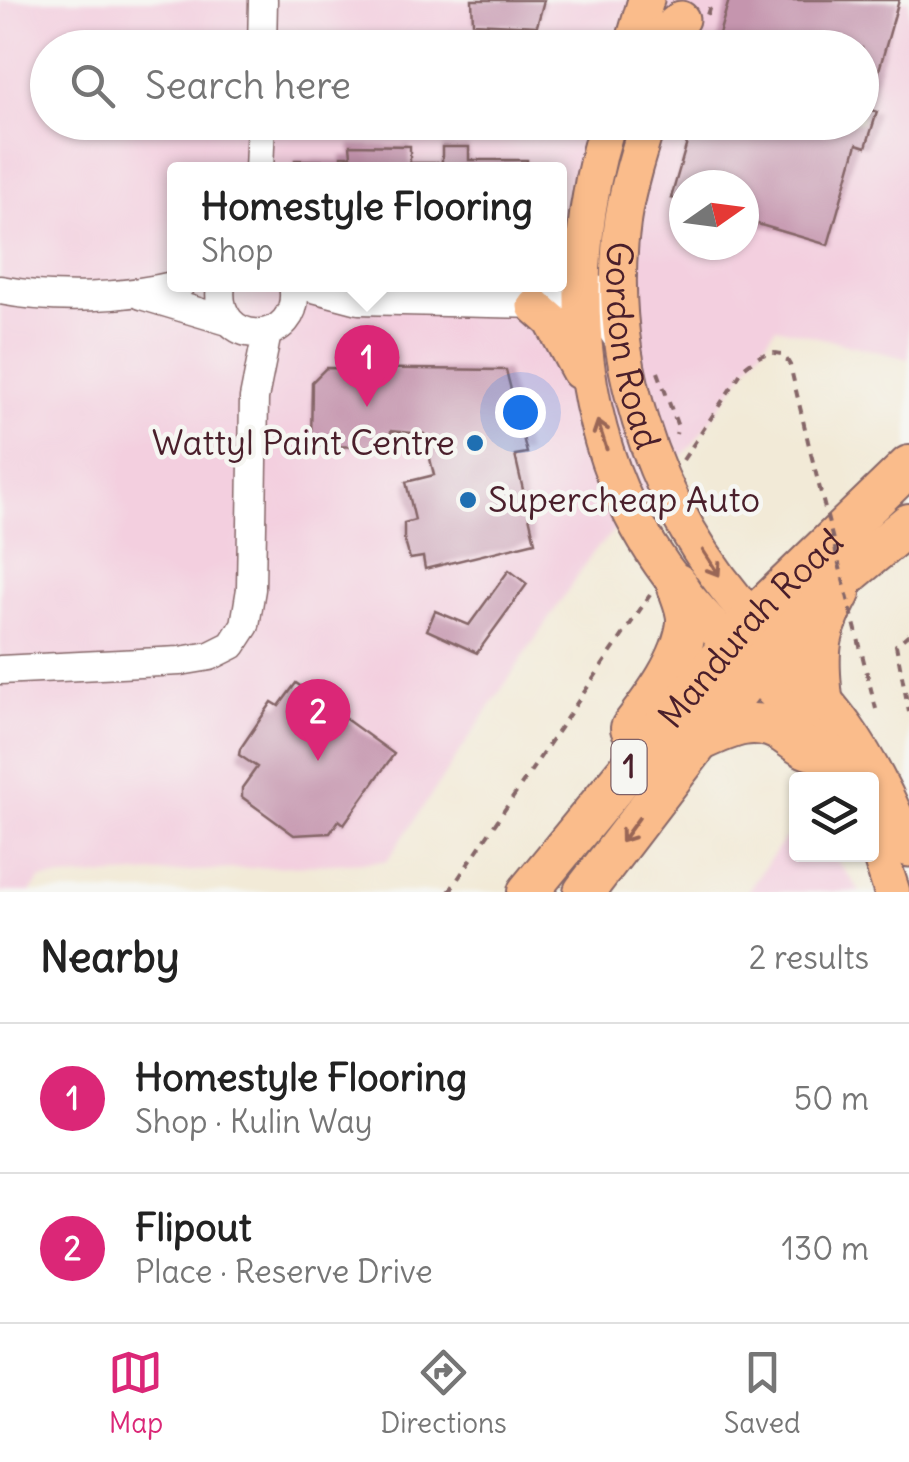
<!DOCTYPE html>
<meta charset="utf-8">
<style>
:root{--surface:#fff;--page:#f2f2f2;--text:#222;--muted:#767676;--line:#e0e0e0;--accent:#db2777}
body{margin:0;font-family:Delius,sans-serif;background:var(--page);color:var(--text)}
.controls{position:absolute;right:30px;bottom:30px;display:grid;overflow:hidden;border-radius:10px;box-shadow:0 2px 8px #0004}
.controls button{width:90px;height:90px;display:grid;place-items:center;padding:0;border:0;border-bottom:2px solid var(--line);background:var(--surface);color:var(--text);font:50px sans-serif}
.compass{position:absolute;left:669px;top:170px;width:90px;height:90px;border-radius:50%;background:var(--surface);box-shadow:0 2px 8px #0004;rotate:76deg}
.you{position:absolute;left:520px;top:412px;width:35px;height:35px;margin:-25px;border:8px solid #fff;border-radius:50%;background:#1a73e8;box-shadow:0 0 0 15px #1a73e833}
.badge{display:grid;place-items:center;width:65px;height:65px;border-radius:50%;background:var(--accent);color:#fff;font-size:32px;font-weight:700}
.pin{position:absolute;translate:-50% -82px;filter:drop-shadow(0 2px 5px #0008)}
.pin::after{content:'';position:absolute;top:52px;width:35px;height:30px;background:inherit;clip-path:polygon(0 0,100% 0,50% 100%)}
.popup{position:absolute;left:167px;top:162px;width:400px;height:130px;box-sizing:border-box;display:grid;place-content:center;border-radius:10px;background:var(--surface);filter:drop-shadow(0 2px 8px #0005);font-size:32px;white-space:nowrap;color:var(--muted)}
.popup b{font-size:38px;color:var(--text)}
.popup::after{content:'';position:absolute;left:50%;top:100%;margin-left:-20px;border:20px solid transparent;border-top-color:var(--surface)}
.list{margin:0;padding:0;list-style:none}
h2{display:flex;justify-content:space-between;align-items:center;height:130px;margin:0;padding:0 40px;font-size:42px}
h2 small{font-size:32px;font-weight:400;color:var(--muted)}
.list li{display:grid;grid-template-columns:65px 1fr auto;gap:30px;align-items:center;box-sizing:border-box;height:150px;padding:0 40px;border-top:2px solid var(--line)}
.list b{display:block;font-size:38px;white-space:nowrap}
.list p{margin:0;font-size:32px;white-space:nowrap;color:var(--muted)}
.list em{font-size:32px;font-style:normal;color:var(--muted)}
.icon{flex:none;width:55px;height:55px;fill:none;stroke:currentColor;stroke-width:2;stroke-linecap:round;stroke-linejoin:round}
.map{position:relative;flex:none;width:909px;height:892px;overflow:hidden}
.search{position:absolute;background:var(--surface);box-shadow:0 2px 8px #0004;left:30px;right:30px;top:30px;height:110px;display:flex;align-items:center;gap:25px;box-sizing:border-box;padding:0 35px;border-radius:55px;color:var(--muted);font-size:38px}
.sheet{height:430px;background:var(--surface)}
nav{display:flex;justify-content:space-around;align-items:center;box-sizing:border-box;height:140px;border-top:2px solid var(--line);background:var(--surface);font-size:28px;color:var(--muted)}
nav a{display:grid;justify-items:center;gap:5px}
nav .on{color:var(--accent)}
.map>svg:first-child{display:block}
</style>
<div class="map">
<svg width="909" height="892" viewBox="0 0 909 892">
<rect width="100%" height="100%" fill="#f6f6f2"/>
<filter id="ink" filterUnits="userSpaceOnUse"><feTurbulence type="fractalNoise" baseFrequency=".01" numOctaves="2"/><feDisplacementMap in="SourceGraphic" scale="20" xChannelSelector="R" yChannelSelector="G"/><feConvolveMatrix kernelMatrix="1 2 1 2 8 2 1 2 1" color-interpolation-filters="sRGB"/></filter>
<filter id="wash" filterUnits="userSpaceOnUse"><feTurbulence type="fractalNoise" baseFrequency=".0048" numOctaves="4" result="noise"/><feDisplacementMap in="SourceGraphic" scale="40" xChannelSelector="R" yChannelSelector="G"/><feGaussianBlur stdDeviation="2.25" result="paint"/><feColorMatrix in="noise" values="0 0 0 0 0 0 0 0 0 0 0 0 0 0 0 0 0 1.4 0 .05"/><feComposite in="paint" operator="in"/></filter>
<g filter="url(#wash)">
<rect width="100%" height="100%" fill="#f2ead7"/>
<path fill="#f3cfdf" fill-rule="evenodd" d="M0,0H909V359L776,327L694,443L592,554L387,861L41,879L30,892H0ZM48,48H862V122H48ZM175,170H560V284H175ZM684,185H744V245H684Z
M785,838H796V854L833,855L861,892H747Z"/>
<g id="blocks">
<path fill="#c595ae" d="M472,0H544L537,26L473,23Z
M729,0H899L868,109L877,112L866,147L857,144L828,245L744,220V185H684V201L671,198L693,122H862V48H715Z
M350,145L410,146V163H442V147H469V160H527V170H295V160L341,161V156H351Z
M326,368L506,370L527,453L515,455L535,542L425,569L423,557L410,559L404,538V523L415,520L406,482L434,475L424,434L391,431L390,442L385,447L311,446L312,382Z
M509,570L527,584L477,653L427,630L435,611L469,625Z
M296,683L394,754L344,824L339,820L330,833L294,835L242,797V788L257,767L239,755L240,749L272,702L279,706Z"/>
</g>
</g>
<g filter="url(#ink)">
<use href="#blocks" fill-opacity="0" stroke="#856667" stroke-width="2.5"/>
<g fill="none" stroke-linecap="round" stroke-linejoin="round">
<defs>
<path id="minor" d="M262,48L263,0
M259,170L261,122
M221,284C211,351 305,348 293,284
M298,284L359,300L582,305L594,289
M0,290C58,301 124,298 181,284
M141,295L228,321
M500,302L528,287L582,285L622,345
M0,670L180,661L210,656L232,645L245,625L251,589L254,398L267,333"/>
<g id="major">
<path d="M632,48L646,0"/>
<path d="M634,48L633,45L664,33L681,19"/>
<path d="M608,122C561,275 574,456 677,585C731,652 798,708 846,779"/>
<path id="s1" d="M648,122C638,154 628,186 623,218C603,353 651,497 737,601C772,644 814,683 846,728C873,766 892,806 909,849"/>
<path d="M535,306L552,321L579,371"/>
<path d="M872,830L892,892"/>
</g>
<g id="highway">
<path d="M822,698C817,652 818,634 840,593"/>
<path d="M631,728C653,699 683,660 687,623C688,610 681,596 677,584"/>
<path d="M700,741C728,728 756,714 785,734C803,747 806,750 829,754"/>
<path id="s2" d="M528,892L752,618L909,466"/>
<path d="M584,892L754,670L851,572L909,524"/>
</g>
</defs>
<use href="#minor" stroke="#856667" stroke-width="31"/>
<use href="#major" stroke="#856667" stroke-width="39"/>
<use href="#highway" stroke="#856667" stroke-width="44"/>
<path stroke="#856667" stroke-width="4" stroke-dasharray="8 8" stroke-linecap="butt" d="M707,15L712,0
M658,372L678,427L676,434
M683,460L745,367C757,357 768,349 784,355L790,365L811,454
M909,634L896,645L909,712
M449,892L650,595"/>
<use href="#minor" stroke="#fff" stroke-width="28"/>
<use href="#major" stroke="#fabc8b" stroke-width="35"/>
<use href="#highway" stroke="#fabc8b" stroke-width="40"/>
<path stroke="#856667" stroke-width="4" stroke-dasharray="8 8" stroke-linecap="butt" d="M811,454L876,709"/>
</g>
<defs><path id="oneway-shaft" d="M-6 0H5M1.5-3L5.5 0L1.5 3" fill="none" stroke-width="1.6" stroke-linecap="round" stroke-linejoin="round" transform="scale(2.5)"/></defs>
<g stroke="#996656">
<use href="#oneway-shaft" transform="translate(602 435) rotate(-108)"/>
<use href="#oneway-shaft" transform="translate(711 563) rotate(57)"/>
<use href="#oneway-shaft" transform="translate(630 830) rotate(126)"/>
</g>
</g>
<g fill="#1f6fb2" stroke="#f6f6f2" stroke-width="4">
<circle cx="475" cy="443" r="10"/>
<circle cx="468" cy="500" r="10"/>
</g>
<g text-anchor="middle" stroke-width="9" stroke-linejoin="round" paint-order="stroke">
<rect fill="#f6f6f2" stroke="#7e6067" stroke-width="2.5" x="611.5" y="740" width="35" height="54" rx="8"/>
<g font-size="32" font-weight="bold" fill="#4a1f2b">
<text x="629" y="778">1</text>
</g>
<g font-size="35" fill="#4a1f2b" stroke="#f6f6f2">
<text dy="12" stroke="none"><textPath href="#s1" startOffset="228">Gordon Road</textPath></text>
<text dy="12" stroke="none"><textPath href="#s2" startOffset="345">Mandurah Road</textPath></text>
</g>
<g font-size="35" fill="#4a1f2b" stroke="#f6f6f2" text-anchor="end">
<text x="455" y="455">Wattyl Paint Centre</text>
<text x="488" y="512" text-anchor="start">Supercheap Auto</text>
</g>
</g>
</svg>
<div class="controls">
<button><svg class="icon" aria-label="layers" viewBox="0 0 24 24"><path d="M12 4l9 5-9 5-9-5zM3 14l9 5 9-5"/></svg></button>
</div>
<svg class="compass" viewBox="-18 -18 36 36"><path d="M0-13l5 13h-10z" fill="#e53935"/><path d="M0 13l5-13h-10z" fill="#767676"/></svg>
<div class="you"></div>
<div class="pin badge" style="left:367px;top:407px">1</div>
<div class="popup"><b>Homestyle Flooring</b>Shop</div>
<div class="pin badge" style="left:318px;top:761px">2</div>
<div class="search"><svg class="icon" aria-label="search" viewBox="0 0 24 24"><circle cx="10" cy="10" r="6"/><path d="M15 15l6 6"/></svg>Search here</div>
</div>
<section class="sheet">
<h2>Nearby<small>2 results</small></h2>
<ul class="list">
<li><span class="badge">1</span><div><b>Homestyle Flooring</b><p>Shop · Kulin Way</p></div><em>50 m</em></li>
<li><span class="badge">2</span><div><b>Flipout</b><p>Place · Reserve Drive</p></div><em>130 m</em></li>
</ul>
</section>
<nav>
<a class="on"><svg class="icon" aria-label="map" viewBox="0 0 24 24"><path d="M3 6l6-2 6 2 6-2v14l-6 2-6-2-6 2zM9 4v14M15 6v14"/></svg>Map</a>
<a><svg class="icon" aria-label="directions" viewBox="0 0 24 24"><path d="M12 3l9 9-9 9-9-9zM9 14v-3h6M13 9l2 2-2 2"/></svg>Directions</a>
<a><svg class="icon" aria-label="saved" viewBox="0 0 24 24"><path d="M7 4h10v16l-5-4-5 4z"/></svg>Saved</a>
</nav>
